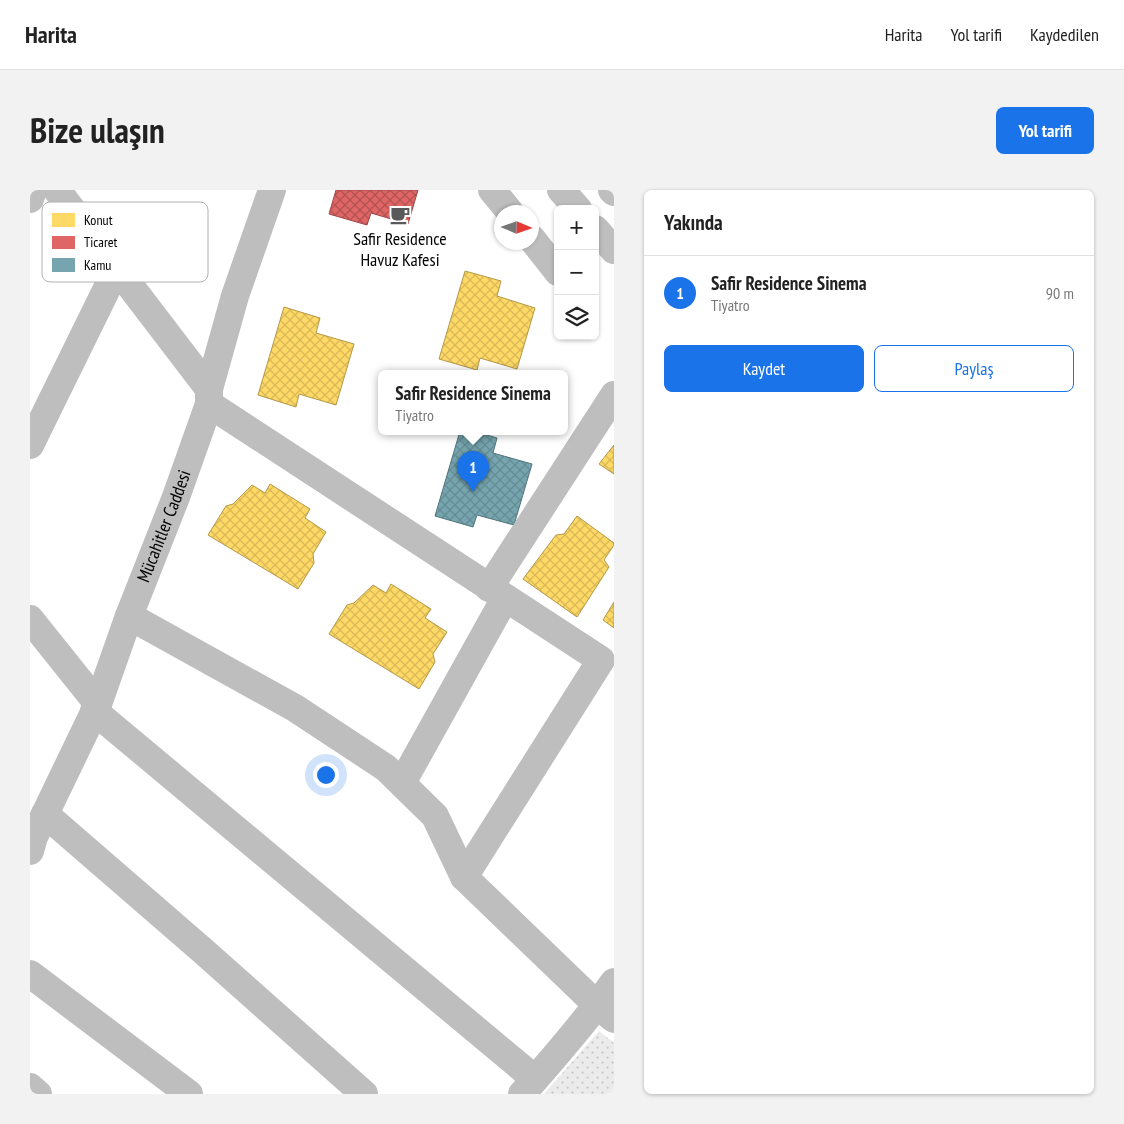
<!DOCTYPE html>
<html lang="tr">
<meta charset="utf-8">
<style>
:root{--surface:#fff;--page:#f2f2f2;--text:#222;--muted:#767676;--line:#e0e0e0;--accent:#1a73e8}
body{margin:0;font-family:"PT Sans Narrow",sans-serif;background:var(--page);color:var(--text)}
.controls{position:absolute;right:15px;top:15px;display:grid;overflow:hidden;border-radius:8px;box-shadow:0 1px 4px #0004}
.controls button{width:45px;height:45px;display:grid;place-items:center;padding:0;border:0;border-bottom:1px solid var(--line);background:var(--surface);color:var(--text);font:25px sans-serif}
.compass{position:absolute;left:464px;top:15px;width:45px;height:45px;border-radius:50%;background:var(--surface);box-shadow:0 1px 4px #0004;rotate:92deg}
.you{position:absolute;left:295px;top:584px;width:18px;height:18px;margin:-12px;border:4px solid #fff;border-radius:50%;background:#1a73e8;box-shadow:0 0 0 8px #1a73e833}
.badge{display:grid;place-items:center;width:32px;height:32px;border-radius:50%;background:var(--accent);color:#fff;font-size:16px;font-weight:700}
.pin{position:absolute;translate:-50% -41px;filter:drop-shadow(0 1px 2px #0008)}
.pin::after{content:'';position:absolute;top:26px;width:18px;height:15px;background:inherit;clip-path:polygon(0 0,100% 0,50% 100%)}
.popup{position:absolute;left:348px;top:180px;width:190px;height:65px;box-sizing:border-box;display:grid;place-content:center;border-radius:8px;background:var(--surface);filter:drop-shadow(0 1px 4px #0005);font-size:16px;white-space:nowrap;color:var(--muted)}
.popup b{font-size:19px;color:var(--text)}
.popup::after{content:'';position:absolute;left:50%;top:100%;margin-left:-10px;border:10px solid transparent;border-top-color:var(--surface)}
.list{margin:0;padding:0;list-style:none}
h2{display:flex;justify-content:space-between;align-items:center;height:65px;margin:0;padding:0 20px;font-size:21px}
h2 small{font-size:16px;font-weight:400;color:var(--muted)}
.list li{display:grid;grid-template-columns:32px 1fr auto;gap:15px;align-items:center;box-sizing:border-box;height:75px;padding:0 20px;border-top:1px solid var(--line)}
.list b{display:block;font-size:19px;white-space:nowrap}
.list p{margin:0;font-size:16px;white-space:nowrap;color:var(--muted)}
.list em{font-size:16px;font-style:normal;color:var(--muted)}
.actions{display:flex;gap:10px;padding:15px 20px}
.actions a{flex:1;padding:11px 0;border:1px solid var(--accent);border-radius:8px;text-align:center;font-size:18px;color:var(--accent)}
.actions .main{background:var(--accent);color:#fff}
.icon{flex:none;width:28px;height:28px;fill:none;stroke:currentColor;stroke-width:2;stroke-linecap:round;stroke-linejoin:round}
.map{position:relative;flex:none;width:584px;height:904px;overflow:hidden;border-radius:8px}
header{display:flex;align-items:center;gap:30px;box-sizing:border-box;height:70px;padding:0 25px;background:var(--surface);border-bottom:1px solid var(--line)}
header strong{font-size:24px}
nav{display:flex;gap:28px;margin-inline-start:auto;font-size:18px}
.intro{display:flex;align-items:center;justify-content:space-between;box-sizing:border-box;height:120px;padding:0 30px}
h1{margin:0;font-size:35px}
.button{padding:12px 22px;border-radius:8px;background:var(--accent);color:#fff;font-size:18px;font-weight:700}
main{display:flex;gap:30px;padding:0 30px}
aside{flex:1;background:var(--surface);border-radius:8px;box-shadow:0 1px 4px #0004}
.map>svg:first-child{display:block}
</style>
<header>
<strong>Harita</strong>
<nav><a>Harita</a><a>Yol tarifi</a><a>Kaydedilen</a></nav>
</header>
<div class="intro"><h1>Bize ulaşın</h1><a class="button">Yol tarifi</a></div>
<main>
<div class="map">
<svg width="584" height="904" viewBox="0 0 584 904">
<defs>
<pattern id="park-dots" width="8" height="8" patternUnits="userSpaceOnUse" patternTransform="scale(1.25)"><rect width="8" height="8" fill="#ebebeb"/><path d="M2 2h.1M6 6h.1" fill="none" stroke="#c8c8c8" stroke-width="1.8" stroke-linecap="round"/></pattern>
<pattern id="homes-cross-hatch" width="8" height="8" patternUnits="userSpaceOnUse" patternTransform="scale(1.25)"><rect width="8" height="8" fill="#ffd966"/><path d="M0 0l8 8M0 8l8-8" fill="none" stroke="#d9b857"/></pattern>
<pattern id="shops-cross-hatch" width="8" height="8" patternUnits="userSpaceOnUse" patternTransform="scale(1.25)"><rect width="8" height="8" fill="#e06666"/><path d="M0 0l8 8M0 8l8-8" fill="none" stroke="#b35252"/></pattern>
<pattern id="public-cross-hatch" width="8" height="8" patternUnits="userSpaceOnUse" patternTransform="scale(1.25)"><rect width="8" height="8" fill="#76a5af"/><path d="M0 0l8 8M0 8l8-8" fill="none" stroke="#648c95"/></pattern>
</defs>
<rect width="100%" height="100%" fill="#fff"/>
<path fill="url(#park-dots)" d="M569,841L584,853V904H514Z"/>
<path fill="url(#homes-cross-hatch)" stroke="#b29847" d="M435,81L471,91L467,106L505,118L487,179L450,168L447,180L409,169Z
M254,117L290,128L286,143L324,154L306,215L269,204L266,217L228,205Z
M584,255V284L569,274Z
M240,294L280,319L275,328L296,342L283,364L284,373L268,399L178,345L196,316L203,314L222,295L235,303Z
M547,326L584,353V355L574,370L579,377L547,427L493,389L526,345L534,344Z
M361,394L401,419L395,428L417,442L403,464L405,472L389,499L299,444L317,415L324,413L343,395L356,403Z
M584,412V438L573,430Z"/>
<path fill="url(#shops-cross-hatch)" stroke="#9d4747" d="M306,0H388L378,34L341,23L337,35L299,24Z"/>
<path fill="url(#public-cross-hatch)" stroke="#53747a" d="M430,241H443L467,248L463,263L502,274L484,335L447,325L443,337L405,326Z"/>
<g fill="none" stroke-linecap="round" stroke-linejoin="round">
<g stroke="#bebebe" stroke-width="28">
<path d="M27,0L179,199"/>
<path d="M462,0L480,22"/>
<path d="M531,0L548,19"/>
<path d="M582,0L584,2"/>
<path d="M0,9L3,0"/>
<path d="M565,39L584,60"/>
<path d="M502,49L528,82"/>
<path d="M179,214L571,470L434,687"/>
<path d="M0,255L87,78"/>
<path d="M459,398L584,205"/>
<path d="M99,426L265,518L356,578L405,626L434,687L567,815L584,829"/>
<path d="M0,429L68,514"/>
<path d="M64,521L505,889"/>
<path d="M372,593L475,408"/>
<path d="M15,624L172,760L334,904"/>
<path id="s1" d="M0,661L4,647L68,514L99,426L146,307L179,214V199L205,106L242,0"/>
<path d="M0,784L159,904"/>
<path d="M0,897L8,904"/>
<path d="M492,904C524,868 556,831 584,792"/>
</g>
</g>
<defs>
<symbol id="cafe-bare" viewBox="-9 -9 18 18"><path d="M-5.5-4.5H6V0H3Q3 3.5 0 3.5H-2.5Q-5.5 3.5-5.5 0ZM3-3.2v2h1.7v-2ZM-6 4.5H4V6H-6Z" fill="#595959" stroke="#fff" stroke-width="2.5" paint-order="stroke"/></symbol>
</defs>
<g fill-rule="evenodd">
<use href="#cafe-bare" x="356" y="11" width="28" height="28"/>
</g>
<g text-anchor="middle" stroke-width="5" stroke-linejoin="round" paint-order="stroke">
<g font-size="18" fill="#000" stroke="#fff">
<text x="370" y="55">Safir Residence<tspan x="370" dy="21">Havuz Kafesi</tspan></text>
</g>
<g font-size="18" fill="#000" stroke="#fff">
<text dy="6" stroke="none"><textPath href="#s1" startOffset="352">Mücahitler Caddesi</textPath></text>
</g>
</g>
<rect x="12" y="12" width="166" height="80" rx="8" fill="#fff" stroke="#b2b2b2" stroke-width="1"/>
<rect x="22" y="23" width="23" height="14" fill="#ffd966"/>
<rect x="22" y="46" width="23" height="13" fill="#e06666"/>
<rect x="22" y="68" width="23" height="14" fill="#76a5af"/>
<g font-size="14" fill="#000">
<text x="54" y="35">Konut</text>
<text x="54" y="57">Ticaret</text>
<text x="54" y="80">Kamu</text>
</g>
</svg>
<div class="controls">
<button>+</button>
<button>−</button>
<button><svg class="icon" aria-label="layers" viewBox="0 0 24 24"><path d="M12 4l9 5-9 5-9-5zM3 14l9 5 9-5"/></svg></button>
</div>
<svg class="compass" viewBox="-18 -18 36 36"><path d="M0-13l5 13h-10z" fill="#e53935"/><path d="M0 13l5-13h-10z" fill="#767676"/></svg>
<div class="you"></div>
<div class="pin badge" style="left:443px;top:302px">1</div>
<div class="popup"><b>Safir Residence Sinema</b>Tiyatro</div>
</div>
<aside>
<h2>Yakında<small></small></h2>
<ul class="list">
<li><span class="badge">1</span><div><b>Safir Residence Sinema</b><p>Tiyatro</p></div><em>90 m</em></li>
</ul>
<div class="actions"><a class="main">Kaydet</a><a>Paylaş</a></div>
</aside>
</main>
